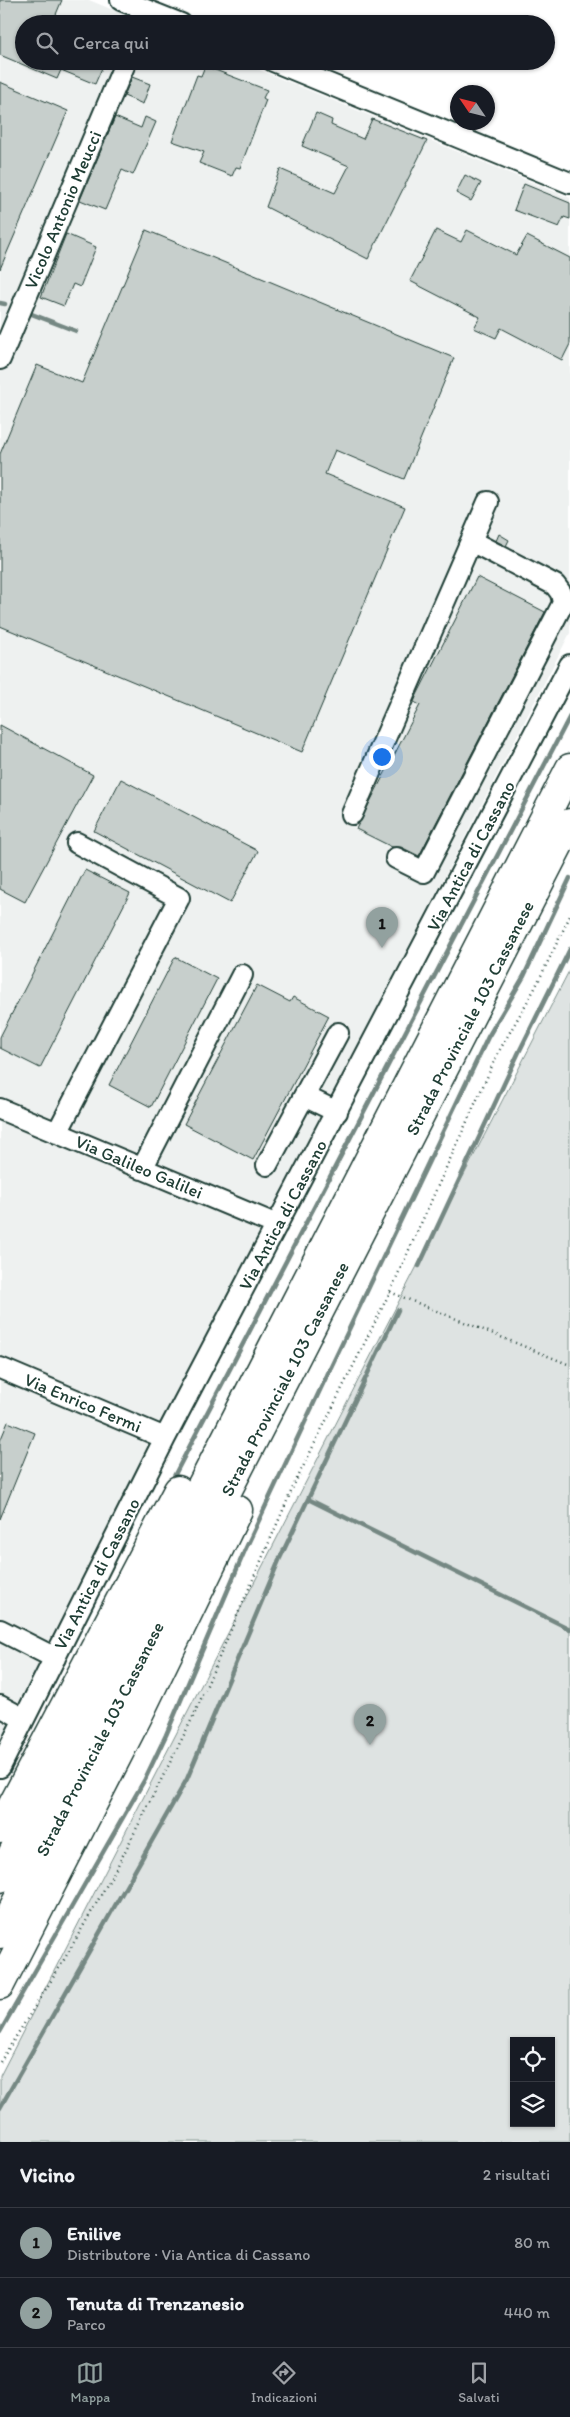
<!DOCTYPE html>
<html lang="it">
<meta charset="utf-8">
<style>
:root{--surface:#171b24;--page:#242831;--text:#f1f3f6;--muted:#9ea1a6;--line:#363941;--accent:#92a19f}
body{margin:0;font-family:Itim,sans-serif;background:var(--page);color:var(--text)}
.controls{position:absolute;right:15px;bottom:15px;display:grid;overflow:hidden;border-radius:0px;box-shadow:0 1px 4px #0004}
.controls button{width:45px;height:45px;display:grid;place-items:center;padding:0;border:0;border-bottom:1px solid var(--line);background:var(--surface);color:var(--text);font:25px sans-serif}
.compass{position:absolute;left:450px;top:85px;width:45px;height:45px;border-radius:50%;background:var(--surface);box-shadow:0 1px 4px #0004;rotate:305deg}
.you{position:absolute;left:381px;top:756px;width:18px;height:18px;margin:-12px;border:4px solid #fff;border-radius:50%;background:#1a73e8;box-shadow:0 0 0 8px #1a73e833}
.badge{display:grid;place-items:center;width:32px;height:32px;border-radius:50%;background:var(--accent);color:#111;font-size:16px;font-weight:700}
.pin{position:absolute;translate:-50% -41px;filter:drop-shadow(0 1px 2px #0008)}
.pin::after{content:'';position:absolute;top:26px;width:18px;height:15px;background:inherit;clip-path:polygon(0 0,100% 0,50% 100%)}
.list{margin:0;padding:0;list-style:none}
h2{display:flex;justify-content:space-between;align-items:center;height:65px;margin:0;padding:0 20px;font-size:21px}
h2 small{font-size:16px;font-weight:400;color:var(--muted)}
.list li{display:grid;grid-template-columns:32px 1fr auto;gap:15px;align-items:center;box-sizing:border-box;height:70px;padding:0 20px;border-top:1px solid var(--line)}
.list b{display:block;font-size:19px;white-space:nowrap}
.list p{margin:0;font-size:16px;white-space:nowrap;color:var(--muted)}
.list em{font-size:16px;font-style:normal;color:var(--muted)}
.icon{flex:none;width:28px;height:28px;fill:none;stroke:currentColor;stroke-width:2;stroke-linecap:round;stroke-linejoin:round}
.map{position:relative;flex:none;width:570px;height:2142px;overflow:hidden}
.search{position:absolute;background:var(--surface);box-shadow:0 1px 4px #0004;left:15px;right:15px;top:15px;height:55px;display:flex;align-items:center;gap:12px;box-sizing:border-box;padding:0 18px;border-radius:28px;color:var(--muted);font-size:19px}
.sheet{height:205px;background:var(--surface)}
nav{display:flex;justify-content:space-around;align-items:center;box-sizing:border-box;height:70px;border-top:1px solid var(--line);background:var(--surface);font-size:14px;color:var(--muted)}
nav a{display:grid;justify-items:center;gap:2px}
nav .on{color:var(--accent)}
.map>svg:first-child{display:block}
</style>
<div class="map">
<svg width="570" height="2142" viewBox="0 0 570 2142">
<rect width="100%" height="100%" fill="#fff"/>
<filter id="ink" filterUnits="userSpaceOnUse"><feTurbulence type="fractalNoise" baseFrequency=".02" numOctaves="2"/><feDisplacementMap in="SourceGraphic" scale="10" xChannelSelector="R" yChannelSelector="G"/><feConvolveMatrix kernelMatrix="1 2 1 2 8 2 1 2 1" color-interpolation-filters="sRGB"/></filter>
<g filter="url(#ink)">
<path fill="#eef1f0" d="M0,0H89L147,24H24V61H238L570,198V633L0,1740Z"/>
<path fill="#dee3e2" stroke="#7e908b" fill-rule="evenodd" d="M570,969V2142H0V2076ZM514,2041H551V2123H514Z"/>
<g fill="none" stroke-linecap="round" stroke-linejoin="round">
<path stroke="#758883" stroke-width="4.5" d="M0,303L5,304
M29,313L76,331
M419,1266L518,1054L570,949
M171,1482L570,716
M308,1499L570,1629
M0,2032L145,1779L166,1735L245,1550L320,1390L488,1037L524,976L570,878
M0,2108L187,1779L280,1558L398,1310"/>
</g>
<path fill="#c7cfcc" stroke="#1f3d34" d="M0,0H62L52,24H24V61H105L95,84L61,70L57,79L0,55Z
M205,66L267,90L263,98L266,100L240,168L236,167L232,176L199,163L204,152L172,141L197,75L201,76Z
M132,77L150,84L143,104L124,96Z
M0,82L68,111L0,269Z
M316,113L332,120L331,125L363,139L372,119L427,141L368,259L266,207L280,169L335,193L349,166L302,146Z
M115,117L141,128L145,117L156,122L133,175L122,170L105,210L80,200Z
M465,175L481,183L471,201L456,193Z
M524,184L570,203V219L564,217L559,227L514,210Z
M146,230L454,358L404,479L335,450L325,474L405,507L302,752L0,626V454L37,365L82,383Z
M436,230L461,242L467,230L516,255L527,236L570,258V344L562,360L501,328L496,338L474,328L480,317L410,281Z
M66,234L96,247L80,287L73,284L64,306L41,297Z
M499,534L509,540L506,546L496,541Z
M477,577L545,612L419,856L401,847H392L356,829L420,705L414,702L417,695Z
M0,725L93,775L25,902L0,889Z
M121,779L258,851L230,903L94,831Z
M85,870L130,893L40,1068L0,1048V1037Z
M175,957L217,979L151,1107L109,1085Z
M257,985L290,1002L293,997L329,1016L253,1160L184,1124Z
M8,1422L35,1433L0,1519V1441Z"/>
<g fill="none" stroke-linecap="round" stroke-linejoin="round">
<defs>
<path id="minor" d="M121,0L181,24
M273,61L570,183
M0,359L126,61
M352,814L488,502
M396,858L424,872L563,603L561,593L555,585L471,541
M304,1096L337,1112
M0,1109L277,1225
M57,1133L179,898L77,843
M267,1165L338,1033
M142,1169L242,975
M0,1368L165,1438
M0,1630L55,1658
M0,1706L24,1719
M0,1767L165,1438L570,665"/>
<path id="highway" d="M0,1829L178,1490
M0,1878L570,768
M0,1934L570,823
M0,1985L138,1716L238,1510"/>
</defs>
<use href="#minor" stroke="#1f3d34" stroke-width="24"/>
<use href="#highway" stroke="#1f3d34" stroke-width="31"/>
<path stroke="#1f3d34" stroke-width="2.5" stroke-dasharray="1 4" stroke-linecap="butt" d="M390,1292L570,1365
M0,2062L61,1965L117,1867L194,1715L294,1485L390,1292L498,1053L534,990L570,916"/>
<use href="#minor" stroke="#fff" stroke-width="20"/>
<use href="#highway" stroke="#fff" stroke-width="28"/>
</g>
</g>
<g text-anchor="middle" stroke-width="4" stroke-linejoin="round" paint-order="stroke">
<g font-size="18" fill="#1f3d34" stroke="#fff">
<text transform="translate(63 210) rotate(-67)" y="6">Vicolo Antonio Meucci</text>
<text transform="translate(471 856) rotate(-62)" y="6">Via Antica di Cassano</text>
<text transform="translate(470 1018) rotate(-63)" y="6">Strada Provinciale 103 Cassanese</text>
<text transform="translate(139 1167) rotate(23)" y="6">Via Galileo Galilei</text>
<text transform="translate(283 1215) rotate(-62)" y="6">Via Antica di Cassano</text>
<text transform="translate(285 1379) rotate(-63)" y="6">Strada Provinciale 103 Cassanese</text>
<text transform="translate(83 1403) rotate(23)" y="6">Via Enrico Fermi</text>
<text transform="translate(97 1574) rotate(-63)" y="6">Via Antica di Cassano</text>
<text transform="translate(100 1739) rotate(-63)" y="6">Strada Provinciale 103 Cassanese</text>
</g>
</g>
</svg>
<div class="controls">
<button><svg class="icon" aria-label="locate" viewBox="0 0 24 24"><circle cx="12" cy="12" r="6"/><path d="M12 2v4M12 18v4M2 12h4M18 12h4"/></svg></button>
<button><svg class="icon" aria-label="layers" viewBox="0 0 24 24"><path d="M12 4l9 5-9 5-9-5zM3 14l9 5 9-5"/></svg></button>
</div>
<svg class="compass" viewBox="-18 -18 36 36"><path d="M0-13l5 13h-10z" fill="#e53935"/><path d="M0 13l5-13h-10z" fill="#9ea1a6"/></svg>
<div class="you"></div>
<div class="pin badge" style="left:382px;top:948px">1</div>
<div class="pin badge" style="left:370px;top:1745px">2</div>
<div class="search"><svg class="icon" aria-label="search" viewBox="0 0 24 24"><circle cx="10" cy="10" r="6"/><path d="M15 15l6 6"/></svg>Cerca qui</div>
</div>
<section class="sheet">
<h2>Vicino<small>2 risultati</small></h2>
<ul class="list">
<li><span class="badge">1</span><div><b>Enilive</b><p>Distributore · Via Antica di Cassano</p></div><em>80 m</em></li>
<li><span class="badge">2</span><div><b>Tenuta di Trenzanesio</b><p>Parco</p></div><em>440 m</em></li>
</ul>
</section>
<nav>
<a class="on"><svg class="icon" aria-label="map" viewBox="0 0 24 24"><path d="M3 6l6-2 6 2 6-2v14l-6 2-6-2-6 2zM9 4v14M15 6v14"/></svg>Mappa</a>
<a><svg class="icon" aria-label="directions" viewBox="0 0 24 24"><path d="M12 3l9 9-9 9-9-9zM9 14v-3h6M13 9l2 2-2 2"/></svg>Indicazioni</a>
<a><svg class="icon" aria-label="saved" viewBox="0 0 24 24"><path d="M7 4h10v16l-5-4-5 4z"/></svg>Salvati</a>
</nav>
